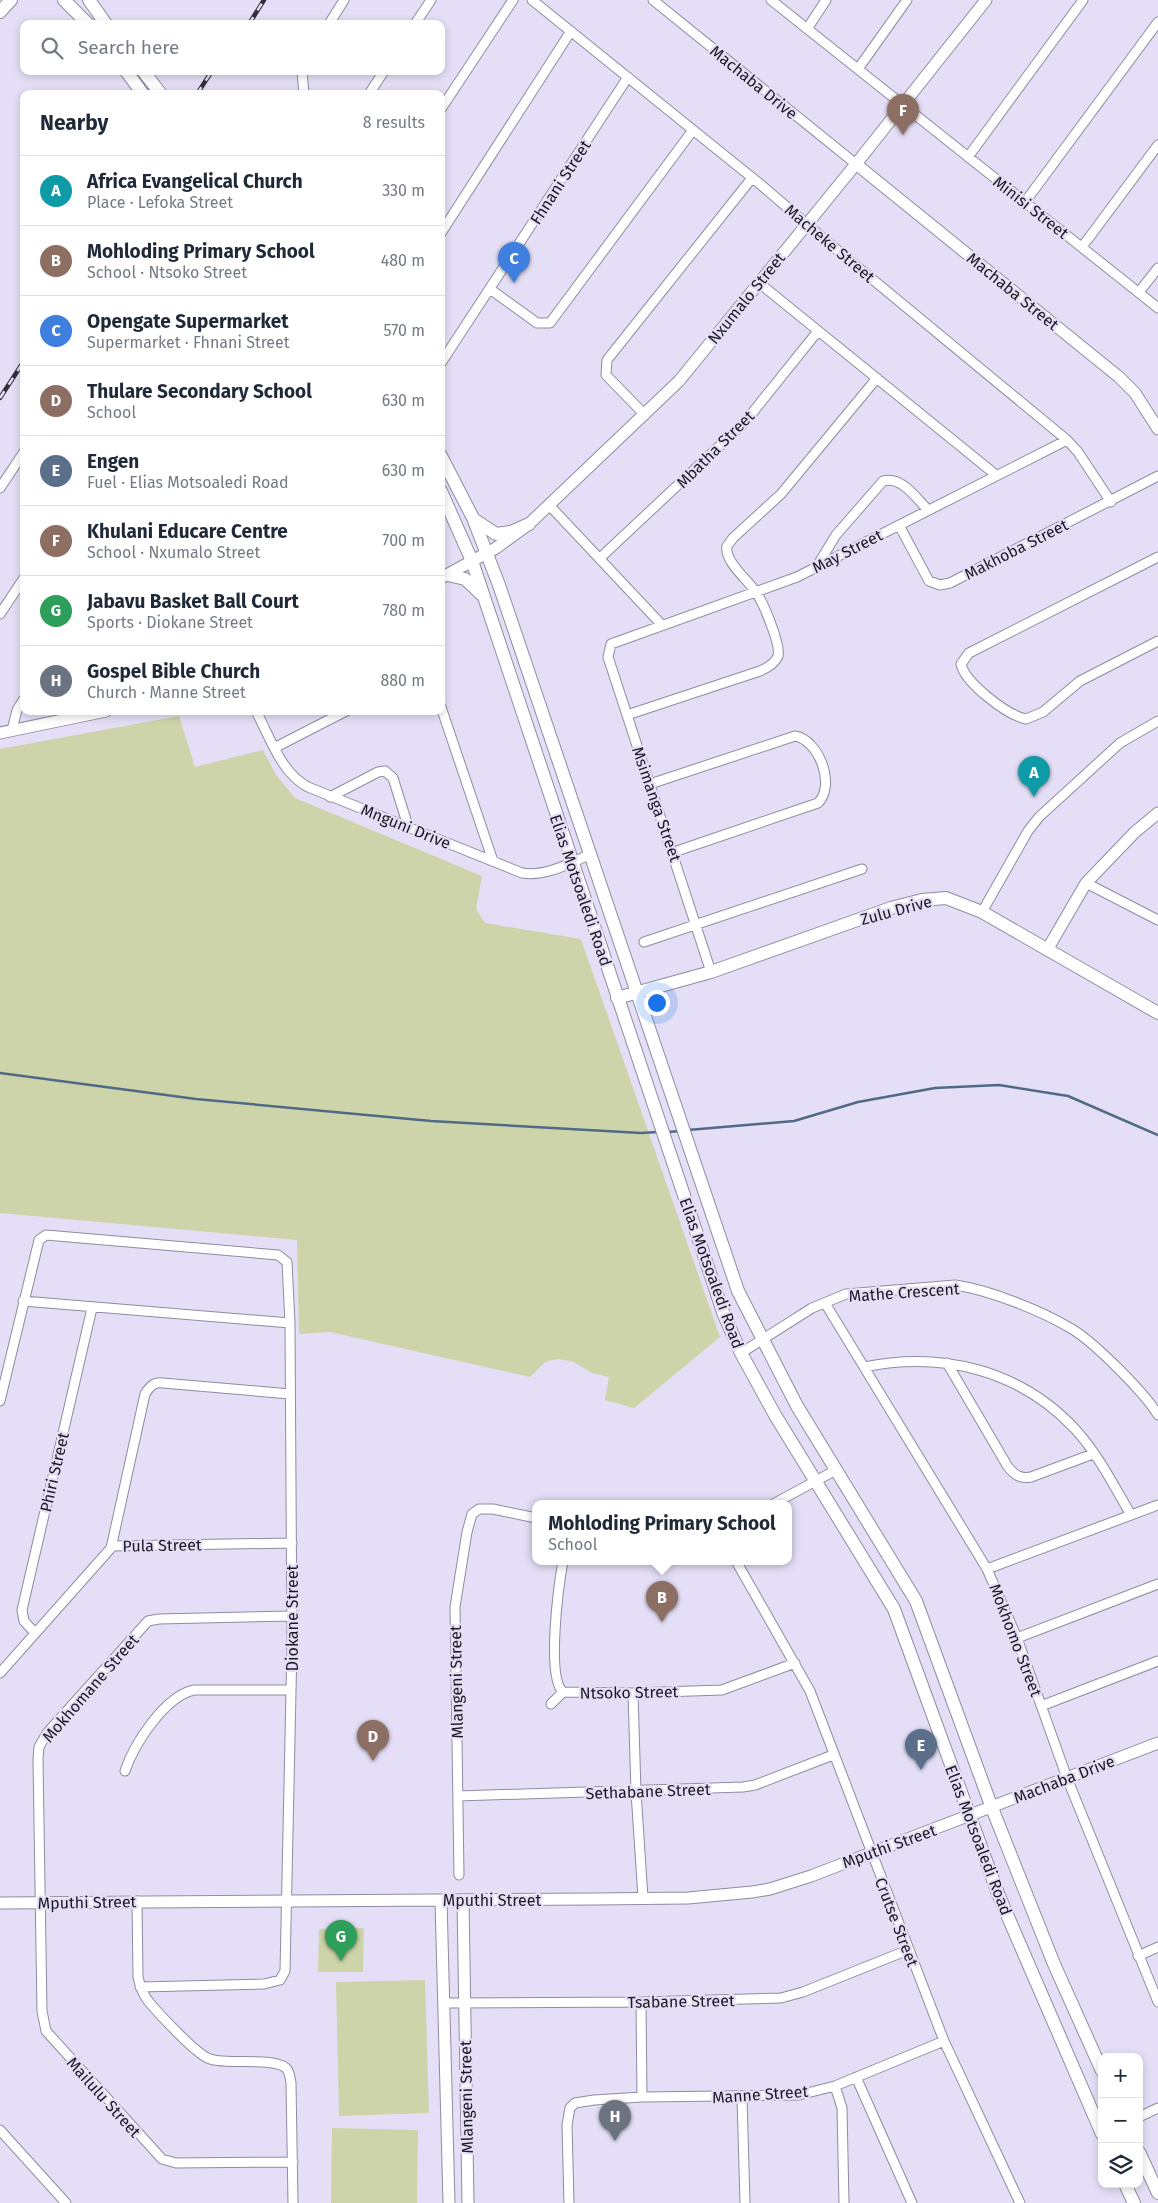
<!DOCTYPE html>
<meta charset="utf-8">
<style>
:root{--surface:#fff;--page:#f6f6f7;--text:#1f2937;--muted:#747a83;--line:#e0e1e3;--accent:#1f6775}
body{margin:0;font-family:"Fira Sans",sans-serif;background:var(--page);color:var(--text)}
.controls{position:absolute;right:15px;bottom:15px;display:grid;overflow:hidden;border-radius:10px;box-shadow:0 2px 8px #0003}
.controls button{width:45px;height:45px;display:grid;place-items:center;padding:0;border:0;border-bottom:1px solid var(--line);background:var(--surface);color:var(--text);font:25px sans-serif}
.you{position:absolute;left:656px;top:1002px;width:18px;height:18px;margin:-12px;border:4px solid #fff;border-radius:50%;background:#1a73e8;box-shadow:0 0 0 8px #1a73e833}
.badge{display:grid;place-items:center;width:32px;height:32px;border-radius:50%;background:var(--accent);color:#fff;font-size:16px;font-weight:700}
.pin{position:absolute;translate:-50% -41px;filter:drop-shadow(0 1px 2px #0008)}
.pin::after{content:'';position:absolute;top:26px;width:18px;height:15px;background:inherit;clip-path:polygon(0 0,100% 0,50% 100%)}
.popup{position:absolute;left:532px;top:1500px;width:260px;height:65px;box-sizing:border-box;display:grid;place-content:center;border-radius:10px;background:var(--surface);filter:drop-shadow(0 1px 4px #0005);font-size:16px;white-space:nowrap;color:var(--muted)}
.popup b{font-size:19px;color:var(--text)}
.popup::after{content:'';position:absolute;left:50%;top:100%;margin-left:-10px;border:10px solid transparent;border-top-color:var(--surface)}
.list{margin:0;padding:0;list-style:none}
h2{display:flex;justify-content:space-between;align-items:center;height:65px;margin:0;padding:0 20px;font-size:21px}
h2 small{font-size:16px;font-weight:400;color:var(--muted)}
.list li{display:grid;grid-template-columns:32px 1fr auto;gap:15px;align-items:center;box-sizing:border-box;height:70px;padding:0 20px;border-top:1px solid var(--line)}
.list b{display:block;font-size:19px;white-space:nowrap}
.list p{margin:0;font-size:16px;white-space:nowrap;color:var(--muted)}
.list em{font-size:16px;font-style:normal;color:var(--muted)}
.icon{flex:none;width:28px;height:28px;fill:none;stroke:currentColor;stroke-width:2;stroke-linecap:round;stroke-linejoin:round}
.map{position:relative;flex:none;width:1158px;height:2203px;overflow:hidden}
.search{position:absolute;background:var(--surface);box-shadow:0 2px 8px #0003;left:20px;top:20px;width:425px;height:55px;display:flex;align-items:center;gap:12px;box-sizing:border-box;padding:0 18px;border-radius:10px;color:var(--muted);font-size:19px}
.panel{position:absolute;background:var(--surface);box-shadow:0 2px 8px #0003;left:20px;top:90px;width:425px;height:625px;border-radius:10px}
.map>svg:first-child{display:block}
</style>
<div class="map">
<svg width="1158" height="2203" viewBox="0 0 1158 2203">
<rect width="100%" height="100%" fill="#e4dff6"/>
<path fill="#cdd4a9" d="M179,716L195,767L263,750L276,775L295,798L482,876L476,909L485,923L581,939L720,1337L634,1408L605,1400L609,1377L592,1373L574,1362L558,1359L545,1362L530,1377L330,1332L299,1334L297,1240L0,1213V749Z
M364,1928L363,1972H318L319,1929Z
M425,1980L429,2113L339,2116L336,1982Z
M332,2128L418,2130L417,2203H331Z"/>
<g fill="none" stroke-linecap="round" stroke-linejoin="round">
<path stroke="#506a86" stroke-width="2.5" d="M0,1073L196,1099L431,1121L641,1133L658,1132
M688,1130L794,1121L858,1102L935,1088L999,1085L1068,1096L1158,1135
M668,1132L680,1131"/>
<defs>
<path id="minor" d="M532,0L760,184L831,245L1067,440L1078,452L1111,502
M653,0L856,164
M771,0L1158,308
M329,24L344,0
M415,24L431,0
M807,29L826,0
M858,69L907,0
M302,71L304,94
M369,94L384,71
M441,109L513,0
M968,157L1083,0
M1025,202L1158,22
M441,233L571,31
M1082,247L1158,145
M758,282L996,475
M490,289L537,323H550L693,130
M1139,292L1158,268
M441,363L628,77
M645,415L606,375L607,360L752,178
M0,488L24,452
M549,505L661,624
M899,525L929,581L940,585L950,583L1158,476
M1158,557L969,653L961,664C965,683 1007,715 1026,719L1043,712L1080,681L1158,641
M600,558L745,422L818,331
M817,566L836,535L883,481C902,476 916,498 928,510
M0,614L24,578
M441,707L493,861
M256,711C270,737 281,773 308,787L522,873C546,877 570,863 591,854
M627,715L760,671C767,668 775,664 778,656C781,645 763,601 755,591C747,579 724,561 727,546L733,538L781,494L877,378
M12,730L17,710L24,699
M276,747L346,711
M650,784L795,736C819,740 836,785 818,803L674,852
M330,797L378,772L385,771L393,778L408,826
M1086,883L1158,920
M982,912L1028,831L1039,817L1120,743L1158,721
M644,942L862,869
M711,972L608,657L611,644L797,577L1067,440
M23,1301L290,1323
M825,1303L987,1569L1017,1638L1067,1778L1158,2002
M741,1353L812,1308L846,1294L955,1285C990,1290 1042,1311 1072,1329C1095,1343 1145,1393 1158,1415
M947,1363L1008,1467C1015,1475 1020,1479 1031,1477L1093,1454
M864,1367C942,1351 1020,1370 1075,1429C1098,1454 1114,1486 1131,1515
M0,1401L39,1240L46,1235L278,1255L287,1262L290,1323L292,1645L285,1971L280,1980L264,1984L140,1987
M775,1503L836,1470
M112,1546L292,1543
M563,1561C559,1583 546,1677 563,1692L633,1693L722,1690L795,1663
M736,1561L810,1691L944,2041L1020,2203
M987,1569L1158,1505
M292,1616L159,1619L148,1621L47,1733L39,1747L38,1759L42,2011L46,2031L162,2159L176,2163L293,2162
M35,1633L24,1621L22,1610L92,1308
M1017,1638L1158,1584
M0,1673L111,1548L145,1394C150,1386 154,1382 163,1383L290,1394
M633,1693L636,1792L643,1898
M551,1704L563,1692
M1041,1706L1158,1661
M125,1771C134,1744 165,1696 194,1690H291
M458,1796L743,1787L755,1785L833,1755
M459,1875L455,1607L467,1532L472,1514L479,1509H493L536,1518
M137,1901L138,1977C140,1986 143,1995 149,2002C159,2014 197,2055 210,2059C228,2065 274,2057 286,2068C290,2072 290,2078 291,2083L293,2203
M1138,1956L1158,1947
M641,2002L642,2097
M446,2003L641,2002L781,1998L803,1992L908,1950
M856,2077L912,2203
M835,2086L842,2108L844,2203
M742,2097L745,2203
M1139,2117L1158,2108
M0,2130L66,2203
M569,2203L567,2125L570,2108L575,2103L594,2100L642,2097L799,2095L835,2086L944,2041"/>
<path id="tertiary" d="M856,164L1119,377L1135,393L1158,429
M441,578L496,548L529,524L679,381L856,164L986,0
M0,733L106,711
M1047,950L1086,883L1135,832L1158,813
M441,1900L449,2203
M463,1900L468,2203
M0,1903L595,1899L688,1898L752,1892L770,1889L811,1876L1158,1743"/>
<path id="secondary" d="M64,0L88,24
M89,0L106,24
M0,12L11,0
M126,71L143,94
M143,71L161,94
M441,456L473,518L499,585L738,1291L797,1406L916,1601L992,1808L1054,1964L1102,2071
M441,491L472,561L724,1315L741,1353L775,1415L894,1609L999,1896L1102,2134
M475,520L496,534L511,532L529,524
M448,575L465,579L482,595
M617,998L711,972L891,908L922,900L946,898L982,912L1158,1013
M1139,2152L1158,2193
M1125,2184L1134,2203"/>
</defs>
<use href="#minor" stroke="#908ba0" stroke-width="11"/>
<use href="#tertiary" stroke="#908ba0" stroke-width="13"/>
<use href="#secondary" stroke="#908ba0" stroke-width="14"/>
<use href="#minor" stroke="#fff" stroke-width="9"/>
<use href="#tertiary" stroke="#fff" stroke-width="11"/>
<use href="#secondary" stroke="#fff" stroke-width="12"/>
<defs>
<path id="rail" d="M249,24L264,0
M197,94L212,71
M0,398L24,361"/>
</defs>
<use href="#rail" stroke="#322f39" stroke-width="4.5"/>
<use href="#rail" stroke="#e4dff6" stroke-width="2.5" stroke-dasharray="8" stroke-linecap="butt"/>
</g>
<g text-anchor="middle" stroke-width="4.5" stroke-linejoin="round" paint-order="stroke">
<g font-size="16" fill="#1b1921" stroke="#e4dff6">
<text transform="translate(754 82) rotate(39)" y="6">Machaba Drive</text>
<text transform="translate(560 182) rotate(-57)" y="6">Fhnani Street</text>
<text transform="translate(1031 207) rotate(38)" y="6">Minisi Street</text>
<text transform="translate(830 243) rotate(40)" y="6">Macheke Street</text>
<text transform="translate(1013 291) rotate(39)" y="6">Machaba Street</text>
<text transform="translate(746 298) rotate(-51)" y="6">Nxumalo Street</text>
<text transform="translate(715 449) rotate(-45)" y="6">Mbatha Street</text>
<text transform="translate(1016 549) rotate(-27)" y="6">Makhoba Street</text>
<text transform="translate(847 551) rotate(-27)" y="6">May Street</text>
<text transform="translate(657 804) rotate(71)" y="6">Msimanga Street</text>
<text transform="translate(406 826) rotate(22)" y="6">Mnguni Drive</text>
<text transform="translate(581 890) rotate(71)" y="6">Elias Motsoaledi Road</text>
<text transform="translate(896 910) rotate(-15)" y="6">Zulu Drive</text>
<text transform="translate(712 1273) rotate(70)" y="6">Elias Motsoaledi Road</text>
<text transform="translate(904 1292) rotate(-4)" y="6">Mathe Crescent</text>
<text transform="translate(54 1472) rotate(-77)" y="6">Phiri Street</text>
<text transform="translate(162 1545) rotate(-1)" y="6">Pula Street</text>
<text transform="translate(292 1618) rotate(-90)" y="6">Diokane Street</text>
<text transform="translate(1016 1640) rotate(69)" y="6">Mokhomo Street</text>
<text transform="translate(456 1682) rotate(-91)" y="6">Mlangeni Street</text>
<text transform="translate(90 1688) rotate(-49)" y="6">Mokhomane Street</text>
<text transform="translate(629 1692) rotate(-1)" y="6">Ntsoko Street</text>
<text transform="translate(1064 1779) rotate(-21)" y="6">Machaba Drive</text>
<text transform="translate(648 1791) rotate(-2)" y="6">Sethabane Street</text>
<text transform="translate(979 1840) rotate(69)" y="6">Elias Motsoaledi Road</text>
<text transform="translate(889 1846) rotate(-20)" y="6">Mputhi Street</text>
<text x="492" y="1906">Mputhi Street</text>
<text transform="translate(87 1902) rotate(-1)" y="6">Mputhi Street</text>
<text transform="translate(897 1922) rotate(69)" y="6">Crutse Street</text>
<text transform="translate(681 2001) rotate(-1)" y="6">Tsabane Street</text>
<text transform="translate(760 2094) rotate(-4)" y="6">Manne Street</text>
<text transform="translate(104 2097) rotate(48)" y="6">Mailulu Street</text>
<text transform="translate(466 2097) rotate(-91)" y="6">Mlangeni Street</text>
</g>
</g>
</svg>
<div class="controls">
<button>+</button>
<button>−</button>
<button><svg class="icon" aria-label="layers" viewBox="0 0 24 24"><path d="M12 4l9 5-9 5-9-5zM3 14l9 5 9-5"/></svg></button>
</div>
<div class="you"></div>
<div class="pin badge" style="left:1034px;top:797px;background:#0f9aa8">A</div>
<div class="pin badge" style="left:662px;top:1622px;background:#8d6e63">B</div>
<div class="popup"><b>Mohloding Primary School</b>School</div>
<div class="pin badge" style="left:514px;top:283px;background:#3f7fe0">C</div>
<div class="pin badge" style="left:373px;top:1761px;background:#8d6e63">D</div>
<div class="pin badge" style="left:921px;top:1770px;background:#5c6f8a">E</div>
<div class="pin badge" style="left:903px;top:135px;background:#8d6e63">F</div>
<div class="pin badge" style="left:341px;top:1961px;background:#2e9e5b">G</div>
<div class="pin badge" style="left:615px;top:2141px;background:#6b7280">H</div>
<div class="search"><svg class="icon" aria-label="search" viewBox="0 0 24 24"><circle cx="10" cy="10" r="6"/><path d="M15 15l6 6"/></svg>Search here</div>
<section class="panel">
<h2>Nearby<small>8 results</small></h2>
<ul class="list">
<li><span class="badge" style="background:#0f9aa8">A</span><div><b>Africa Evangelical Church</b><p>Place · Lefoka Street</p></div><em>330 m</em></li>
<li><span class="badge" style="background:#8d6e63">B</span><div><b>Mohloding Primary School</b><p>School · Ntsoko Street</p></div><em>480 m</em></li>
<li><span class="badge" style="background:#3f7fe0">C</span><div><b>Opengate Supermarket</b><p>Supermarket · Fhnani Street</p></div><em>570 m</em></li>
<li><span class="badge" style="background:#8d6e63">D</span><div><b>Thulare Secondary School</b><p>School</p></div><em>630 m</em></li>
<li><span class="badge" style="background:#5c6f8a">E</span><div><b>Engen</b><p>Fuel · Elias Motsoaledi Road</p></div><em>630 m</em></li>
<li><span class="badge" style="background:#8d6e63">F</span><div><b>Khulani Educare Centre</b><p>School · Nxumalo Street</p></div><em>700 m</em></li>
<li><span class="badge" style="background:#2e9e5b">G</span><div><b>Jabavu Basket Ball Court</b><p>Sports · Diokane Street</p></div><em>780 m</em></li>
<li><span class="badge" style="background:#6b7280">H</span><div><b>Gospel Bible Church</b><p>Church · Manne Street</p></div><em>880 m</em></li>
</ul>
</section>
</div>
